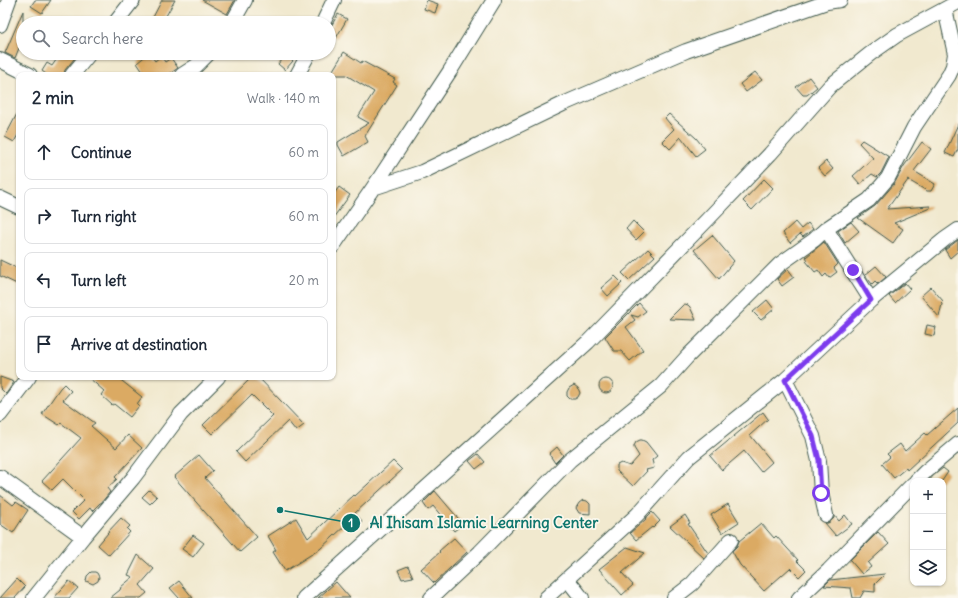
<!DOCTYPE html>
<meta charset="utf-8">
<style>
:root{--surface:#fff;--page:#f2f2f3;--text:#1f2937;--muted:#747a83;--line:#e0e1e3}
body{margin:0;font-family:Delius,sans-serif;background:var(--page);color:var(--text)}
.controls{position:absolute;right:12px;bottom:12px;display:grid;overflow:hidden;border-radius:8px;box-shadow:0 1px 3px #0004}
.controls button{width:36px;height:36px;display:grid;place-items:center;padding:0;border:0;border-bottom:1px solid var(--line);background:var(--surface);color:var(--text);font:20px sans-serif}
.stop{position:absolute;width:12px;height:12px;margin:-9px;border:3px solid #7c3aed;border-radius:50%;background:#fff}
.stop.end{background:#7c3aed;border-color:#fff;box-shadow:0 1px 4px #0008}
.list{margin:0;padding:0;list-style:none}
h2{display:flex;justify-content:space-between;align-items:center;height:52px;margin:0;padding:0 16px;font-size:17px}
h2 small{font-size:13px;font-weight:400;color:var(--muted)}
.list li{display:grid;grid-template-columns:26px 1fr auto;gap:12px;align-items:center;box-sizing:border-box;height:56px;margin:0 8px 8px;padding:0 8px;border:1px solid var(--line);border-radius:8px}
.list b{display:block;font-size:15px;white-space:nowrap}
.list em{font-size:13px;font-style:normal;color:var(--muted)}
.icon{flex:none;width:22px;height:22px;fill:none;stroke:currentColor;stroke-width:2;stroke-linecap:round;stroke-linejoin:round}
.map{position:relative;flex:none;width:958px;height:598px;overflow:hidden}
.search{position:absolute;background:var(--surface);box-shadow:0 1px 3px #0004;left:16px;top:16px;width:320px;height:44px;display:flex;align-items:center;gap:10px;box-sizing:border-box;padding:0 14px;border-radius:22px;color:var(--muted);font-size:15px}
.panel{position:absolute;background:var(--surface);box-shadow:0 1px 3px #0004;left:16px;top:72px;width:320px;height:308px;border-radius:8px}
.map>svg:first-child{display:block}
</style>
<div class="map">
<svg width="958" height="598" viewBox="0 0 958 598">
<rect width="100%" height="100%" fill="#fbf7ec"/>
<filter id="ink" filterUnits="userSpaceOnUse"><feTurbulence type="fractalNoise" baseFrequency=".025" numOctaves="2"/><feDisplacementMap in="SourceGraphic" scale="8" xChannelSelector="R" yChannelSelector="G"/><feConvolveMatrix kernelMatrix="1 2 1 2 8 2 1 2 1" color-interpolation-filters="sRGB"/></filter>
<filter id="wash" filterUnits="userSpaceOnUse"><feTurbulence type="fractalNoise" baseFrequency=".012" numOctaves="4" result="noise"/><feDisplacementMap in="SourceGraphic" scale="16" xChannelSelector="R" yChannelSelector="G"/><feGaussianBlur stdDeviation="0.9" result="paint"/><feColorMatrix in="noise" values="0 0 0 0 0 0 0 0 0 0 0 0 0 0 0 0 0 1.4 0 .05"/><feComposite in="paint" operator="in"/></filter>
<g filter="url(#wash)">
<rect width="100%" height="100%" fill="#f1e9cf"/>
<g id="blocks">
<path fill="#dbaa64" d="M35,0H51L42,13L31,6Z
M162,0H175L162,23H150Z
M202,0H235L227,14Z
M427,0L438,4L435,13L424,9Z
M23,11V38L15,58L5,53Z
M338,14L347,19L336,38L329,34V30Z
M344,52L361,63L362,61L395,79L393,82L397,85L365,136L368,142L344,156L338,145V142L369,123L358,117L374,92L346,75H330Z
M61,53H79L65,70L64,75H45L46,74L42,71L47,63L52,66Z
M149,53L155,61L161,56L165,62L171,58L178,68L168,75H145L137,63Z
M285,55L293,61L285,70L278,64Z
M755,72L762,80L746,92L740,84Z
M809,77L817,87L807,95H803L796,87Z
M19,110V133L14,142L5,137Z
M669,114L696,138L705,149L696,156L681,137L670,149L662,141L674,129L665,118Z
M958,124V149L954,157L945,153Z
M862,140L889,157L881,173L877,177L872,174L860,184L853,176L873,158L859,143Z
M922,142L931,149L914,171L935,184L931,191H927L908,180L887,209L930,206V208L894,223L903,229L893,243L858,218L875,206L894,184L904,166Z
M826,161L833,169L825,176L818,168Z
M764,179L773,188L752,210L743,201Z
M339,187L350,195L333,218V195Z
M633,221L644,232L636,240L626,229Z
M795,222L801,229L808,223L813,229L803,237L800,234L790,243L783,233Z
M851,222L859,231L845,243L838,231Z
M712,235L734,261L719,279L694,250Z
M958,240V251L950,258L945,250Z
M824,242L838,264L834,268L837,272L829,278L826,274L823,277L818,270L815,272L806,261L808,260L806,257Z
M648,249L655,256L629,280L622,273Z
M0,260L19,269V285L0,276Z
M876,266L886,277L878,284L875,281L872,284L865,275Z
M788,269L794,277L782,286L777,279Z
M615,276L622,283L608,296L601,288Z
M905,283L910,289L895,303L889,296Z
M931,287L943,301L941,303L942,304L939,317L921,296Z
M767,300L774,309L761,320L753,312Z
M639,303L646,311L638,317L631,315L635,320L626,327L643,350L630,361L621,351H614L605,337Z
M685,304L688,305L690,307L696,320L669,319L683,305Z
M927,325L936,327L934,336L925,334Z
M0,377L14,382L6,394L0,388Z
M88,377H117L142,397L137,404L139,406L130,417L114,404L112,405L101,395L104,391Z
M252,377H258L304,425L296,431L288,421L245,462L236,452L273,416L252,395L212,434L203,425Z
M599 386a7 7 0 1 1 14 0a7 7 0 1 1-14 0Z
M64,384L71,391L63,400L95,423L91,426L116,448L128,435L142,448L115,477L117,479L107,488L110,492L101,503H100L92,511L90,508L79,519L72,512L84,500L63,479L52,490L42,481L81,438L61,423L59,425L42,414L60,388Z
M574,385L578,388L580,393L578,397L575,399H570L567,396V392L569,388Z
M958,408V423L907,470L906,468L894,478L882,464L890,457L887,454L900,444L905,451L925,433L927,435Z
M763,412L768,419L750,435L772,462L761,472L744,451L722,470L710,456Z
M640,440H642L646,442L657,456L652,460L654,468L646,470L647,471L633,486L617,471V465L621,463L630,466L639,456L634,448V446L636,442Z
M557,447L563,455L555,463L549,454Z
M478,454L485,462L476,469L469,461Z
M199,455L213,471L205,478L257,537L240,552L174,477Z
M393,461L402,470L355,513L362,521L353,530L347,524L320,549L285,571L273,552L276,550L268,536L296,518L308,538L354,495L355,496Z
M943,468L948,472L942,481H929L933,476Z
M149,490L157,497L150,504L142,497Z
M435,491L463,524L454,531L433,506L428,510L423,503Z
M0,495L13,505L16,502L28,510L13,533L0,524Z
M583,500L587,501L590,504V514L579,513L576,508L579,503Z
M728,504L739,522L722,533L711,515Z
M652,512L660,521L653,528L652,527L636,540L630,533L646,519L645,518L648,516Z
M685,515L690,523L688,524L708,553L704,558L670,526Z
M834,515L839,521L845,515L852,524L836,536L825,523H828L831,521L834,518Z
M121,518L130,526L127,529L130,532L109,555L98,545L108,533H107Z
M761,523L774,538L776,536L798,560L797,561L806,570L799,577L790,568L764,591L740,565L732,551L737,546L739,541Z
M878,532L889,544L868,563L871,567L862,574L850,560Z
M193,535L204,543L193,557L182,549Z
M454,538L467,552L434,583L421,569L440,552L439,551Z
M627,547L645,553L622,573L633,585L622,595L599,569Z
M138,555L154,569L140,585L147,593L141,598H110L120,590L121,587L133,577L128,575Z
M408,566L413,577L402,579L398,570Z
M91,572H95L97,573L99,577L98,581L93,584L86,581L87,576Z
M885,574L875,584V592L864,591L860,598H853L851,588L824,586L830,580Z
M17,579L25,587L15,598H0Z
M69,581L78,588L69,598H54Z
M179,581L193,598H179L170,588Z
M336,582L350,598H318Z"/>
</g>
</g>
<g filter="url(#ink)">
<use href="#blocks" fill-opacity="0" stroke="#3e574b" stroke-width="1"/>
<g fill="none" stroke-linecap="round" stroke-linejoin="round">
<defs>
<path id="minor" d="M115,23L133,0
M232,23L245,0
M323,23L334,0
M0,25L9,0
M0,60L30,75
M72,75L90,53
M182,75L196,66L209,53
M297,75L309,53
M373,188L422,172L563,104L686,51L827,2L840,0
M0,198L19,207
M826,229L871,300
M333,246L373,188L450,71L494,0
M785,380L813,436L819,461L821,493L826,515
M0,415L29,377
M0,477L83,537
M916,481L926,471L958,444
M567,579L582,598
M34,598L83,537L133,478L181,414L218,377
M304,598L588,342L708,219L770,154L830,86L870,54L897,35L958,2
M431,598L480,552L570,460L661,386L687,357L780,264L814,240L826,229L869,200L888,178L914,127L949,75L953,66L955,54L945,9
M546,598L637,515L689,457L785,380L871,300L945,239L958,230
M674,598L692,584L731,540
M799,598L829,570L913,484"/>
</defs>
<use href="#minor" stroke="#3e574b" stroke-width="16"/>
<use href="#minor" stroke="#fff" stroke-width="14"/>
</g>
</g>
<g fill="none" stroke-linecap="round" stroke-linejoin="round" filter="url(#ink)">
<path stroke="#7c3aed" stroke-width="5" d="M821,493L819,460L813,436L785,380L871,300L853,270"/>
</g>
<path fill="none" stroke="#0f766e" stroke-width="1.5" d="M280 510L351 523"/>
<g fill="#0f766e" stroke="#fbf7ec" stroke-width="1.5">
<circle cx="280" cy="510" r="4"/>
<circle cx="351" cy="523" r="10"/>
</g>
<g font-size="12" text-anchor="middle" font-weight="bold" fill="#fff">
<text x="351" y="527">1</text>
</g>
<g font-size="15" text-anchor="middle" font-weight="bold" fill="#0f766e" stroke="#fbf7ec" stroke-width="3.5" stroke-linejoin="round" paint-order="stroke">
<text x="484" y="528">Al Ihisam Islamic Learning Center</text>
</g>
</svg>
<div class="controls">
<button>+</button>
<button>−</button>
<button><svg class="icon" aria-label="layers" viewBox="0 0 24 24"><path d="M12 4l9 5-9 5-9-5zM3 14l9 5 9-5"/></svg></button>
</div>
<div class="stop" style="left:821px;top:493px"></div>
<div class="stop end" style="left:853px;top:270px"></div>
<div class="search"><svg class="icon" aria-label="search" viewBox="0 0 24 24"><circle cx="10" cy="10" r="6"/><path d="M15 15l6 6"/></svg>Search here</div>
<section class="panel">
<h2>2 min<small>Walk · 140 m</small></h2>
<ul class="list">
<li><svg class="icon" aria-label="ahead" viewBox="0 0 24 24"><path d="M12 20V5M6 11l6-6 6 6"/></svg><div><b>Continue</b></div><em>60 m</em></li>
<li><svg class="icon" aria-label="right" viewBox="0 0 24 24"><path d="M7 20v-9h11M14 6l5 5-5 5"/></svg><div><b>Turn right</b></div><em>60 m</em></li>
<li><svg class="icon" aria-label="left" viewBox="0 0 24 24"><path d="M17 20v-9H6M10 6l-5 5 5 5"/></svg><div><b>Turn left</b></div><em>20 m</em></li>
<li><svg class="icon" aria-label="arrive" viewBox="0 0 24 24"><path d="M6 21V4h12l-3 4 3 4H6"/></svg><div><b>Arrive at destination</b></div></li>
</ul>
</section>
</div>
